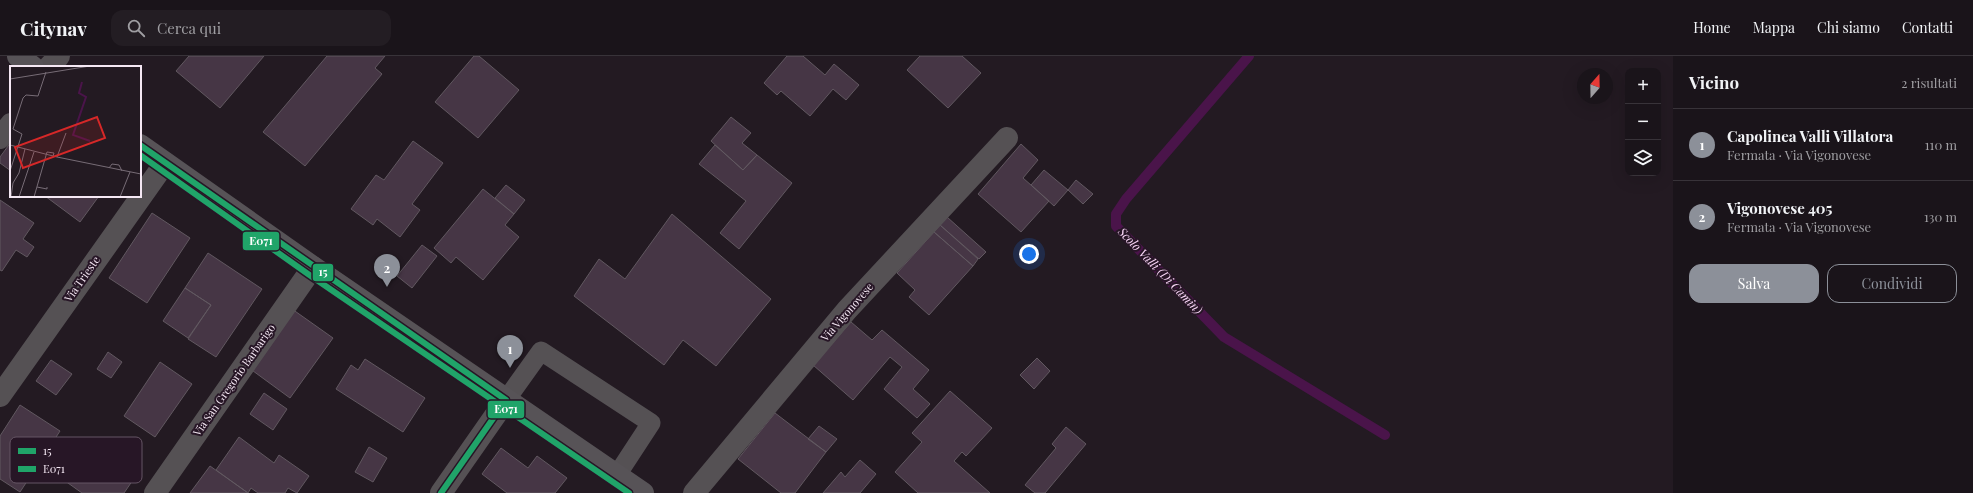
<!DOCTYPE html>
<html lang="it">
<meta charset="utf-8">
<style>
:root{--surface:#1a141a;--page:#231d23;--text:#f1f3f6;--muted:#9f9ea2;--line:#383339;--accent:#8c9099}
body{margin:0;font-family:"Playfair Display",serif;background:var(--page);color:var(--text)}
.controls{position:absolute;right:12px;top:12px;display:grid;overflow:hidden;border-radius:8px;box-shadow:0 4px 16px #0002}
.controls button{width:36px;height:36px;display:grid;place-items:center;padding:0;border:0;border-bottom:1px solid var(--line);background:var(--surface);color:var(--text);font:20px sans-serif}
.compass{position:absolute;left:1577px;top:12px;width:36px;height:36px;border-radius:50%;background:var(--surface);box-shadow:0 4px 16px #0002;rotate:20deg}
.you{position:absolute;left:1029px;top:198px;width:14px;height:14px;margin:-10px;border:3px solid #fff;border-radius:50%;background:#1a73e8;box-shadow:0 0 0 6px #1a73e833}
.badge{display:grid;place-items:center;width:26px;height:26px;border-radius:50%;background:var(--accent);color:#fff;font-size:13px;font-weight:700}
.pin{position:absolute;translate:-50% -33px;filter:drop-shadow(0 1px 2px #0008)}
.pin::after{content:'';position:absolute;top:21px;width:14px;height:12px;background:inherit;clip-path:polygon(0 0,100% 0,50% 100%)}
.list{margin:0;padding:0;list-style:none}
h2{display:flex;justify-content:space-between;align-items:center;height:52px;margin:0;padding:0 16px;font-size:17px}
h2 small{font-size:13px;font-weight:400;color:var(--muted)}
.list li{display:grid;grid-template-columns:26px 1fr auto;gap:12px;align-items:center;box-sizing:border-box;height:72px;padding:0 16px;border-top:1px solid var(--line)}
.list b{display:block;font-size:15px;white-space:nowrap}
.list p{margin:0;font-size:13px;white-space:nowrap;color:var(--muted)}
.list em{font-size:13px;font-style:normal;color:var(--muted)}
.actions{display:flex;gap:8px;padding:12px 16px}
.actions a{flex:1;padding:9px 0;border:1px solid var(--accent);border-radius:12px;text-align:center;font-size:14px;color:var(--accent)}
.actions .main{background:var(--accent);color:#fff}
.icon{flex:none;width:22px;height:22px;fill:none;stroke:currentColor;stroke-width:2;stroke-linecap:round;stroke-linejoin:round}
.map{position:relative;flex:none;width:1673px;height:437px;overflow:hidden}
header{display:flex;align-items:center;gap:24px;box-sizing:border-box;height:56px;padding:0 20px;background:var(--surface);border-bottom:1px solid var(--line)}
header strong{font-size:19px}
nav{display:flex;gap:22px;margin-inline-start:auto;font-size:14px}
.search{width:280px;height:36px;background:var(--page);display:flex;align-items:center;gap:10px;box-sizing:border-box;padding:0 14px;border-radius:12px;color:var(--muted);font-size:15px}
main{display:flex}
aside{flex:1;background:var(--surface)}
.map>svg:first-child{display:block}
</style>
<header>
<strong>Citynav</strong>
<div class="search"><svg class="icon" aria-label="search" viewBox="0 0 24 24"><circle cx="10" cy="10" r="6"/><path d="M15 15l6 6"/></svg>Cerca qui</div>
<nav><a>Home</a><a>Mappa</a><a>Chi siamo</a><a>Contatti</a></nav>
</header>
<main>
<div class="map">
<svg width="1673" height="437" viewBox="0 0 1673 437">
<rect width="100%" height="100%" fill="#231a22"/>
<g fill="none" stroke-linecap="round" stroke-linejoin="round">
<path stroke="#4a144a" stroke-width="10" d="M1249,0L1126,143L1116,158V170L1224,281L1385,379"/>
</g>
<path fill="#463645" stroke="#615860" d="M189,0H264L220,52L176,15Z
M327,0H385L375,12L382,18L305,110L263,76Z
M474,0H479L519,34L478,82L435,46Z
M787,0H803L825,19L834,8L859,29L846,44L833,33L810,60L781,35L777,39L764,27Z
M920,0H962L981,17L948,52L907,14Z
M731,61L751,77L742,87L757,99L743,114L711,85Z
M413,85L443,107L412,148L420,154L400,181L377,163L373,169L351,153L376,119L384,124Z
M11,86V115L0,107V101Z
M1021,88L1038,104L1023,122L1049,145L1021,176L978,138Z
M715,89L743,114L757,99L792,127L739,193L720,177L746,145L699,108Z
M1044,114L1068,134L1054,150L1031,129Z
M1076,124L1093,138L1083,148L1068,134Z
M506,129L525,144L514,158L495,142Z
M483,133L514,158L505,169L519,181L483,224L456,201L451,207L434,192Z
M45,140H99L80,166Z
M0,144L34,167L23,183L34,191L27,201L16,194L2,215L0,214Z
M152,157L190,182L147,247L109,222Z
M672,158L771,243L716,310L683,284L664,309L574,240L599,203L625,223Z
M947,161L986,196L979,203L940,169Z
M940,169L978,203L973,210L934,176Z
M934,176L973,210L929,259L909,241L915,234L897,217Z
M422,189L437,200L412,232L397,220Z
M208,197L262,233L216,301L188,283L211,249L185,232Z
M185,232L211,249L188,282L163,265Z
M292,253L333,282L290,342L249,312Z
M851,266L872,284L882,274L929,314L913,333L930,348L917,362L884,333L902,311L890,301L853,344L813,309Z
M108,296L122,306L111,322L97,313Z
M1037,302L1050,315L1034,333L1020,319Z
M365,303L425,342L403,376L336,333L351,309L358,314Z
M51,304L72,318L56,339L36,325Z
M160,306L192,328L155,381L124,360Z
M950,335L992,372L966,400L962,396L954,405L990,437H918L895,416L922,386L912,377Z
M264,337L287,353L273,374L250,358Z
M20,349L60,375L20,436L0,423V380Z
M775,357L826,396L795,437H781L738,403Z
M819,370L837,383L826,396L808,383Z
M1066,371L1086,388L1045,437H1035L1025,429L1056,392L1052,388Z
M239,381L274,407L279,399L309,420L297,437L288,432L285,437H258L251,432L248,437L216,414Z
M87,384L137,418L124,437H82L61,422Z
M369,391L387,402L373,426L355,416Z
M501,392L528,412L537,400L567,422L555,437H507L482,418Z
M860,404L876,418L860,437H823L841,416L845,421Z
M210,410L248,437H190Z"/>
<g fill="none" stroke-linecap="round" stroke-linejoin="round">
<path stroke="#555154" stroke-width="19" d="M506,344L541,295L651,367L617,419"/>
<path stroke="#555154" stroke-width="22" d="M49,11L59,0
M0,82L11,68
M0,340L165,107
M155,437L313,211
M694,437L847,254L1007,82"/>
<path stroke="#555154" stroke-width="22" d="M441,437L506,344"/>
<path stroke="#575357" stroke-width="22" d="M18,0L33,11
M140,89L313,211L643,437"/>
<defs>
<path id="bus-1" d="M140,89L506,344
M441,437L506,344"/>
<path id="bus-2" d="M140,99L308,218L629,437"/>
</defs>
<use href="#bus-1" stroke="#271626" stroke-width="9"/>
<use href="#bus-2" stroke="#271626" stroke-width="9"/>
<use href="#bus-1" stroke="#20a469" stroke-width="6"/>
<use href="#bus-2" stroke="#20a469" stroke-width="6"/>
</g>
<g text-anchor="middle" stroke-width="4" stroke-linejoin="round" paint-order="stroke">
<g font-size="11" fill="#f5e8f4" stroke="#271626">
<text transform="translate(82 223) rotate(-55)" y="4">Via Trieste</text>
<text transform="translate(847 256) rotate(-49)" y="4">Via Vigonovese</text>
<text transform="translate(234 324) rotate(-55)" y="4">Via San Gregorio Barbarigo</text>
</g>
<g font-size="12" font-style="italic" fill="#fad7f8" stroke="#271626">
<text transform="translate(1160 215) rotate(46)" y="4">Scolo Valli (Di Camin)</text>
</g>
</g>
<g transform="translate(10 10)">
<rect width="131" height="131" fill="#231a22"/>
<path fill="none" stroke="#4a144a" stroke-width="2" d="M72,16L69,27L76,31L63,69L80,75"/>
<path fill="none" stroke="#776c76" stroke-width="1" d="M0,13L80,0M0,79L47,91L131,108M47,91L56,67M99,102L102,98L109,99L112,105M0,105L12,68L3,63L13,32L16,29L28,30L36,6M27,121L37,123V121M1,131L3,117L9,107L15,83M9,131L24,86M24,131L37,86L44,87L43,90M110,131L120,106"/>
<path fill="#d62828" fill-opacity="0.15" stroke="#d62828" stroke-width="2" d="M87,51L95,72L13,102L5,81Z"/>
<rect width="131" height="131" fill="none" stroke="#f5e8f4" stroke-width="2"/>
</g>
<rect x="10" y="381" width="132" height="46" rx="6" fill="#271626" stroke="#655564" stroke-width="1"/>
<rect x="18" y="392" width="18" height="6" fill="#20a469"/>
<rect x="18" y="410" width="18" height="6" fill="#20a469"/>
<g font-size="11" fill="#f5e8f4">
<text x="43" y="399">15</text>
<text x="43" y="417">E071</text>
</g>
<g stroke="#271626" stroke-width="1.5">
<rect x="242" y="175" width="38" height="20" rx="4" fill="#20a469"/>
<rect x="312" y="207" width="22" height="19" rx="4" fill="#20a469"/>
<rect x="487" y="344" width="38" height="19" rx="4" fill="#20a469"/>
</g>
<g font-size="11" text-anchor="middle" font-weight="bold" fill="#fff">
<text x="261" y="189">E071</text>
<text x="323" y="220">15</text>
<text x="506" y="357">E071</text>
</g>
</svg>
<div class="controls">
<button>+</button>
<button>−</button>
<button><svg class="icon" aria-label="layers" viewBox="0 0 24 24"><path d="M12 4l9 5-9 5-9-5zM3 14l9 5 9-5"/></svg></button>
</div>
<svg class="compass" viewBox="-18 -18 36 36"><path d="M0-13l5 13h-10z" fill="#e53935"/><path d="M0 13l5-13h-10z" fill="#9f9ea2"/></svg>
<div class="you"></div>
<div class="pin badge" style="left:510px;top:312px">1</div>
<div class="pin badge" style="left:387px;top:231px">2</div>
</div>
<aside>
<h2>Vicino<small>2 risultati</small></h2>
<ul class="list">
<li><span class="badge">1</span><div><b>Capolinea Valli Villatora</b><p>Fermata · Via Vigonovese</p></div><em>110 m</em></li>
<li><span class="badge">2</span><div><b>Vigonovese 405</b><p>Fermata · Via Vigonovese</p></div><em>130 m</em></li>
</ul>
<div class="actions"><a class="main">Salva</a><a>Condividi</a></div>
</aside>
</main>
